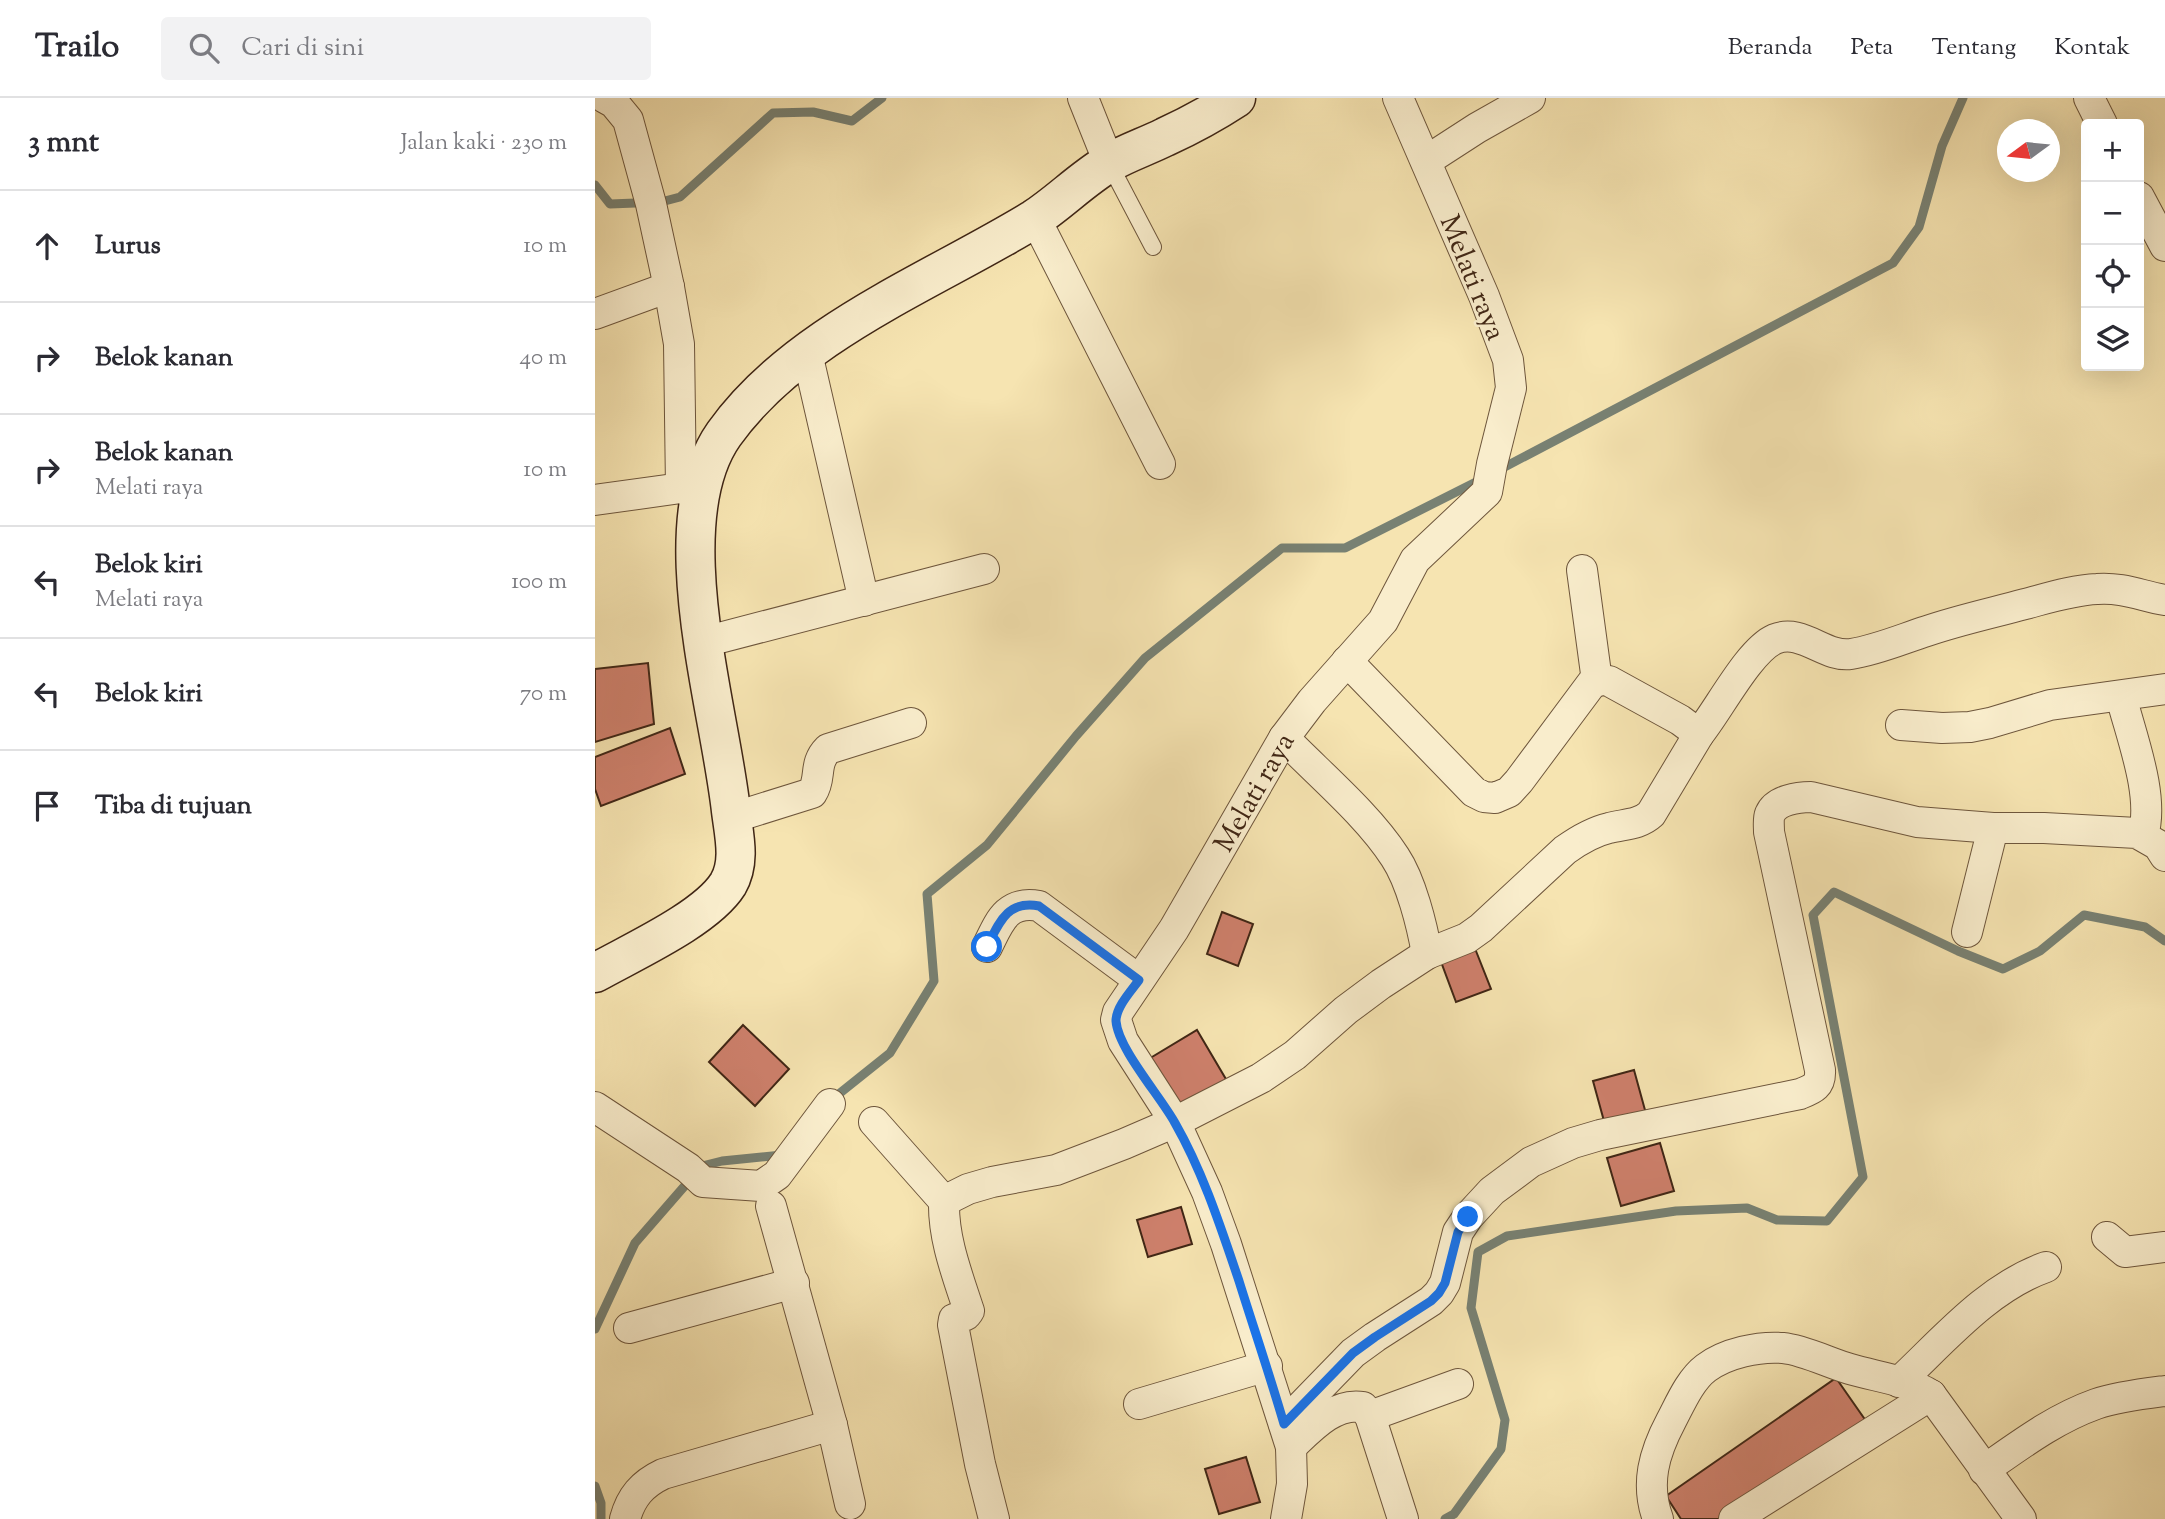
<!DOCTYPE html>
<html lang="id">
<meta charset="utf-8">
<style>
:root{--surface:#fff;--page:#f2f2f3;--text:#2b2b33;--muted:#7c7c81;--line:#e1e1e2}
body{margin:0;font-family:"Sorts Mill Goudy",serif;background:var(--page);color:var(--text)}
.controls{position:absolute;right:21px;top:21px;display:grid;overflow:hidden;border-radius:7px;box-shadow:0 7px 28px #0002}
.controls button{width:63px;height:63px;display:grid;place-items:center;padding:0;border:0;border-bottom:2px solid var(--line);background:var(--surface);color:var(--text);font:35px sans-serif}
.compass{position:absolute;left:1402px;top:21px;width:63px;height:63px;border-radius:50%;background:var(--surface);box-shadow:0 7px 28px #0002;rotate:255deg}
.stop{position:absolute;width:21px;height:21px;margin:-16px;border:5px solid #1a73e8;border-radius:50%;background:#fff}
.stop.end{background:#1a73e8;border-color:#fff;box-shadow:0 2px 7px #0008}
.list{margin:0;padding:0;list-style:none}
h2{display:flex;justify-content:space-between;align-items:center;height:91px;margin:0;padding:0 28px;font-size:30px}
h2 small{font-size:23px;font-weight:400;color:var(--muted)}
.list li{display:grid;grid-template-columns:46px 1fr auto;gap:21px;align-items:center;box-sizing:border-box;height:112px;padding:0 28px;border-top:2px solid var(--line)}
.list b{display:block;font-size:26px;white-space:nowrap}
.list p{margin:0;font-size:23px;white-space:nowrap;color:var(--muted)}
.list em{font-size:23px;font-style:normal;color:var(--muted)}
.icon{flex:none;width:38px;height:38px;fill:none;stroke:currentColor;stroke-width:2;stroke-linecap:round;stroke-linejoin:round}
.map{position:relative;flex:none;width:1570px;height:1421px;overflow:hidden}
header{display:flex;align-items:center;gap:42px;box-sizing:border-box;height:98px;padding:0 35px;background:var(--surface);border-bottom:2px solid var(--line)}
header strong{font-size:33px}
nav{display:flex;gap:38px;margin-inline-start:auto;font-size:24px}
.search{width:490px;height:63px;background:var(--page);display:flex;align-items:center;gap:18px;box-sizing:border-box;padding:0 24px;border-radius:7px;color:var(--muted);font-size:26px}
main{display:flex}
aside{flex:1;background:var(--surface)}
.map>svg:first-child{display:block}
</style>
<header>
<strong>Trailo</strong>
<div class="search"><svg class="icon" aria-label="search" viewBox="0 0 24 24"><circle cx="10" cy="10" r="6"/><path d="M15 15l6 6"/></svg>Cari di sini</div>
<nav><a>Beranda</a><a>Peta</a><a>Tentang</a><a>Kontak</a></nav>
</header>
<main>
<aside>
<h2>3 mnt<small>Jalan kaki · 230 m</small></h2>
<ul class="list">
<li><svg class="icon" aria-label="ahead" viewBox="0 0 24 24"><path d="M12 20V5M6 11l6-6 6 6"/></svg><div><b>Lurus</b></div><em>10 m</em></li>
<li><svg class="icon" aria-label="right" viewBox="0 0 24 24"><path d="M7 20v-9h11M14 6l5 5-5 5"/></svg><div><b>Belok kanan</b></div><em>40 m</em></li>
<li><svg class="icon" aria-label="right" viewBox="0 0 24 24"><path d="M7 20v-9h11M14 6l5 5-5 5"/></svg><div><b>Belok kanan</b><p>Melati raya</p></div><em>10 m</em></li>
<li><svg class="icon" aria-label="left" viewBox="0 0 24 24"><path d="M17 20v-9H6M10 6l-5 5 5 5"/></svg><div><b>Belok kiri</b><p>Melati raya</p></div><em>100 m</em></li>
<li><svg class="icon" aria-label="left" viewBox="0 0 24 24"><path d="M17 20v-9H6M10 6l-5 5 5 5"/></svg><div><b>Belok kiri</b></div><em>70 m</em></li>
<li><svg class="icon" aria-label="arrive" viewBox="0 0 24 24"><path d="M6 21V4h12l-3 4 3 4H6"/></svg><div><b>Tiba di tujuan</b></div></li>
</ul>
</aside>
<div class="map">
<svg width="1570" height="1421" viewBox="0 0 1570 1421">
<rect width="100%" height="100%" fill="#f6e4b1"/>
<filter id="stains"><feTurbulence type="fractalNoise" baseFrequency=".00286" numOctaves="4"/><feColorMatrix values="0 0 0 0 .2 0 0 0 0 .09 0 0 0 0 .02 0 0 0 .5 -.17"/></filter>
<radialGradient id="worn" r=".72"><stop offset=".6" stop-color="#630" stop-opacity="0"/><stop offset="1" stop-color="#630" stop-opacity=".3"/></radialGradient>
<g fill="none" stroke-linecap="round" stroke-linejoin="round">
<path stroke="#788173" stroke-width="9" d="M0,87L15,106L66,104L85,99L178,15L218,14L257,23L287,0
M902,373L1298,165L1324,129L1347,48L1368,0
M235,1003L295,955L339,883L332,796L392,747L481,638L550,560L687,450H750L887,381
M0,1231L40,1145L107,1068L127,1063L187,1057
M0,1388L6,1405V1421
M850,1421L859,1416L906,1351L910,1322L876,1210L883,1154L912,1138L1081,1113L1152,1110L1182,1122L1232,1123L1268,1079L1218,817L1239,794L1363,853L1408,871L1445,853L1489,817L1550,829L1570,843"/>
</g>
<path fill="#ce806c" stroke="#402615" stroke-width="2" d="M53,565L59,626L0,644V571Z
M75,630L90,676L6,708L0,691V659Z
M627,814L658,826L643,868L612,856Z
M879,848L896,891L861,904L845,861Z
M148,927L194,971L160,1008L114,964Z
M602,932L635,988L585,1018L552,962Z
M1039,972L1053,1023L1012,1034L998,983Z
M1065,1045L1079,1093L1026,1108L1012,1060Z
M586,1109L597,1146L553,1159L542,1122Z
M1241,1280L1271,1323L1131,1421H1086L1071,1398Z
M651,1359L665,1404L624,1416L610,1371Z"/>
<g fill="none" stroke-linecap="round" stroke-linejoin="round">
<defs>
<path id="lane" d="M514,65L558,149"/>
<g id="street">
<path d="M10,0L19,5L33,22L56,106L74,189L84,246L86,390L104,396"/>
<path d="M488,0L514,65"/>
<path d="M1494,0L1507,26"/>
<path d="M831,63L882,30L935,0"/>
<path d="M1544,99L1570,148"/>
<path d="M440,120L565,366"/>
<path d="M0,216L74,189"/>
<path d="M212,255L269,503"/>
<path d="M0,402L86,390"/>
<path d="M987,472L1002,583"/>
<path d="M109,544L389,471"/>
<path d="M752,563L879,694L889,699L900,700L914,694L924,683L997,585L1007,582L1014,583L1085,622L1104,636C1123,613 1154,552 1180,541C1207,530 1230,560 1256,556C1282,552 1307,541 1332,533C1364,522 1397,515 1430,506C1453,500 1478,492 1502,491C1527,489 1547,498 1570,502"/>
<path d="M1526,598C1536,638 1560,698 1548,737"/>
<path d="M1306,627L1347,630L1375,629L1395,625L1455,607L1570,591"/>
<path d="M689,640C724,676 773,717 800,759C816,783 827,827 832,856"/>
<path d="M137,720L217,695C227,680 218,666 233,651L316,625"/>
<path d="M1372,834L1398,730"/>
<path d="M392,849C404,825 411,802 444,808L544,882"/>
<path d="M0,1009L93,1070L108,1084L166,1088L182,1077L235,1006"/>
<path d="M279,1024L349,1103C348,1141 362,1176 374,1213L371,1217L359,1221L358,1227L385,1366L399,1421"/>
<path d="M349,1103L373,1091L397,1084L461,1072L529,1046L580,1024L666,980L700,957L751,912L786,886L832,856L872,840L886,830L970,752C984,742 997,734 1014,730C1029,726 1044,727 1056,716L1104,636"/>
<path d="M176,1108L237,1327L255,1406"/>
<path d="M1512,1139L1530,1154L1570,1149"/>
<path d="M34,1230L199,1185"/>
<path d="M1304,1284C1348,1243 1392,1190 1451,1169"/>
<path d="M544,1306L672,1268"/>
<path d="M775,1318L863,1286"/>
<path d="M689,1326L758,1255L780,1239L836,1203L844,1195L850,1185L863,1134L873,1119L897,1093L936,1064L978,1045L1005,1037L1205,996C1218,991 1226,988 1225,972L1174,734C1174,728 1173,721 1175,716C1181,702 1203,699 1216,699L1322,724L1398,730H1449L1542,735L1563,747L1570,758"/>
<path d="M696,1349C715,1331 739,1304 768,1309L775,1318L808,1421"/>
<path d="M1389,1372C1425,1347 1459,1321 1501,1306C1522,1299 1547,1296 1570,1293"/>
<path d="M30,1421C36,1399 47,1386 68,1376L237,1327"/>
<path id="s1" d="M691,1421L697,1386L696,1349L631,1146L612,1094L580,1024L528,943L521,922L523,914L579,831L689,640L717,603L788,523L820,462L892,394L897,366L916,290L913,262L889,198L803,0"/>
<path d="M1063,1421C1050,1386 1059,1355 1076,1323C1085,1306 1095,1282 1111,1270C1131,1255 1164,1248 1188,1250C1209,1252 1234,1265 1255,1271C1282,1279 1312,1282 1336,1297L1426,1421"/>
<path d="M1139,1421L1336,1297"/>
</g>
<path id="secondary" d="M0,875C37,854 111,821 133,786C146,764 139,737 136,713C125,610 66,425 129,336C201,235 336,184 439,121C465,104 487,81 514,65C531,55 552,48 570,39C594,28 618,15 641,0"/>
</defs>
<use href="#lane" stroke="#6e563c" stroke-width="18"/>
<use href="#street" stroke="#6e563c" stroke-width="32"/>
<use href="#secondary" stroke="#402615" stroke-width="41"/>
<use href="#lane" stroke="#f9edcc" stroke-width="16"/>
<use href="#street" stroke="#f9edcc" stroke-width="30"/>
<use href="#secondary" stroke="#f9edcc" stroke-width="38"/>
</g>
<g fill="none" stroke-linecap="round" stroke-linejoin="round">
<path stroke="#1a73e8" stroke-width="9" d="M392,849C404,825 412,802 444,808L544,882C536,893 521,909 521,923C523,951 566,999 580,1025C608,1074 626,1130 644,1183C659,1231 675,1278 689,1326L758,1255L780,1239L836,1203L844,1195L850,1185L863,1134L873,1119"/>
</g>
<g text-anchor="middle" stroke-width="5" stroke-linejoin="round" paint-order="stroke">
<g font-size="28" fill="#402615" stroke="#f9edcc">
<text transform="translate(879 179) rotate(68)" y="10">Melati raya</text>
<text dy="10" stroke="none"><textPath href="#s1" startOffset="803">Melati raya</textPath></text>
</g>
</g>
<rect width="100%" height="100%" filter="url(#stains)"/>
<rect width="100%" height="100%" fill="url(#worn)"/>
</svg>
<div class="controls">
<button>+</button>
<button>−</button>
<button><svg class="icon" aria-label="locate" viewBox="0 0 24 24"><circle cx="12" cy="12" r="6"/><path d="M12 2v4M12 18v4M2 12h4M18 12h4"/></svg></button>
<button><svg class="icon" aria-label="layers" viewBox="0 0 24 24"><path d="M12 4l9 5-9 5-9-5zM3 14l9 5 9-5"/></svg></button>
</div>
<svg class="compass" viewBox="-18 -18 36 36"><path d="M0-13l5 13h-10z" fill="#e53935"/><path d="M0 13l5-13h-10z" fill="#7c7c81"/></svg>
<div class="stop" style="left:392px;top:849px"></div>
<div class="stop end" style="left:873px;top:1119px"></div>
</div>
</main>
